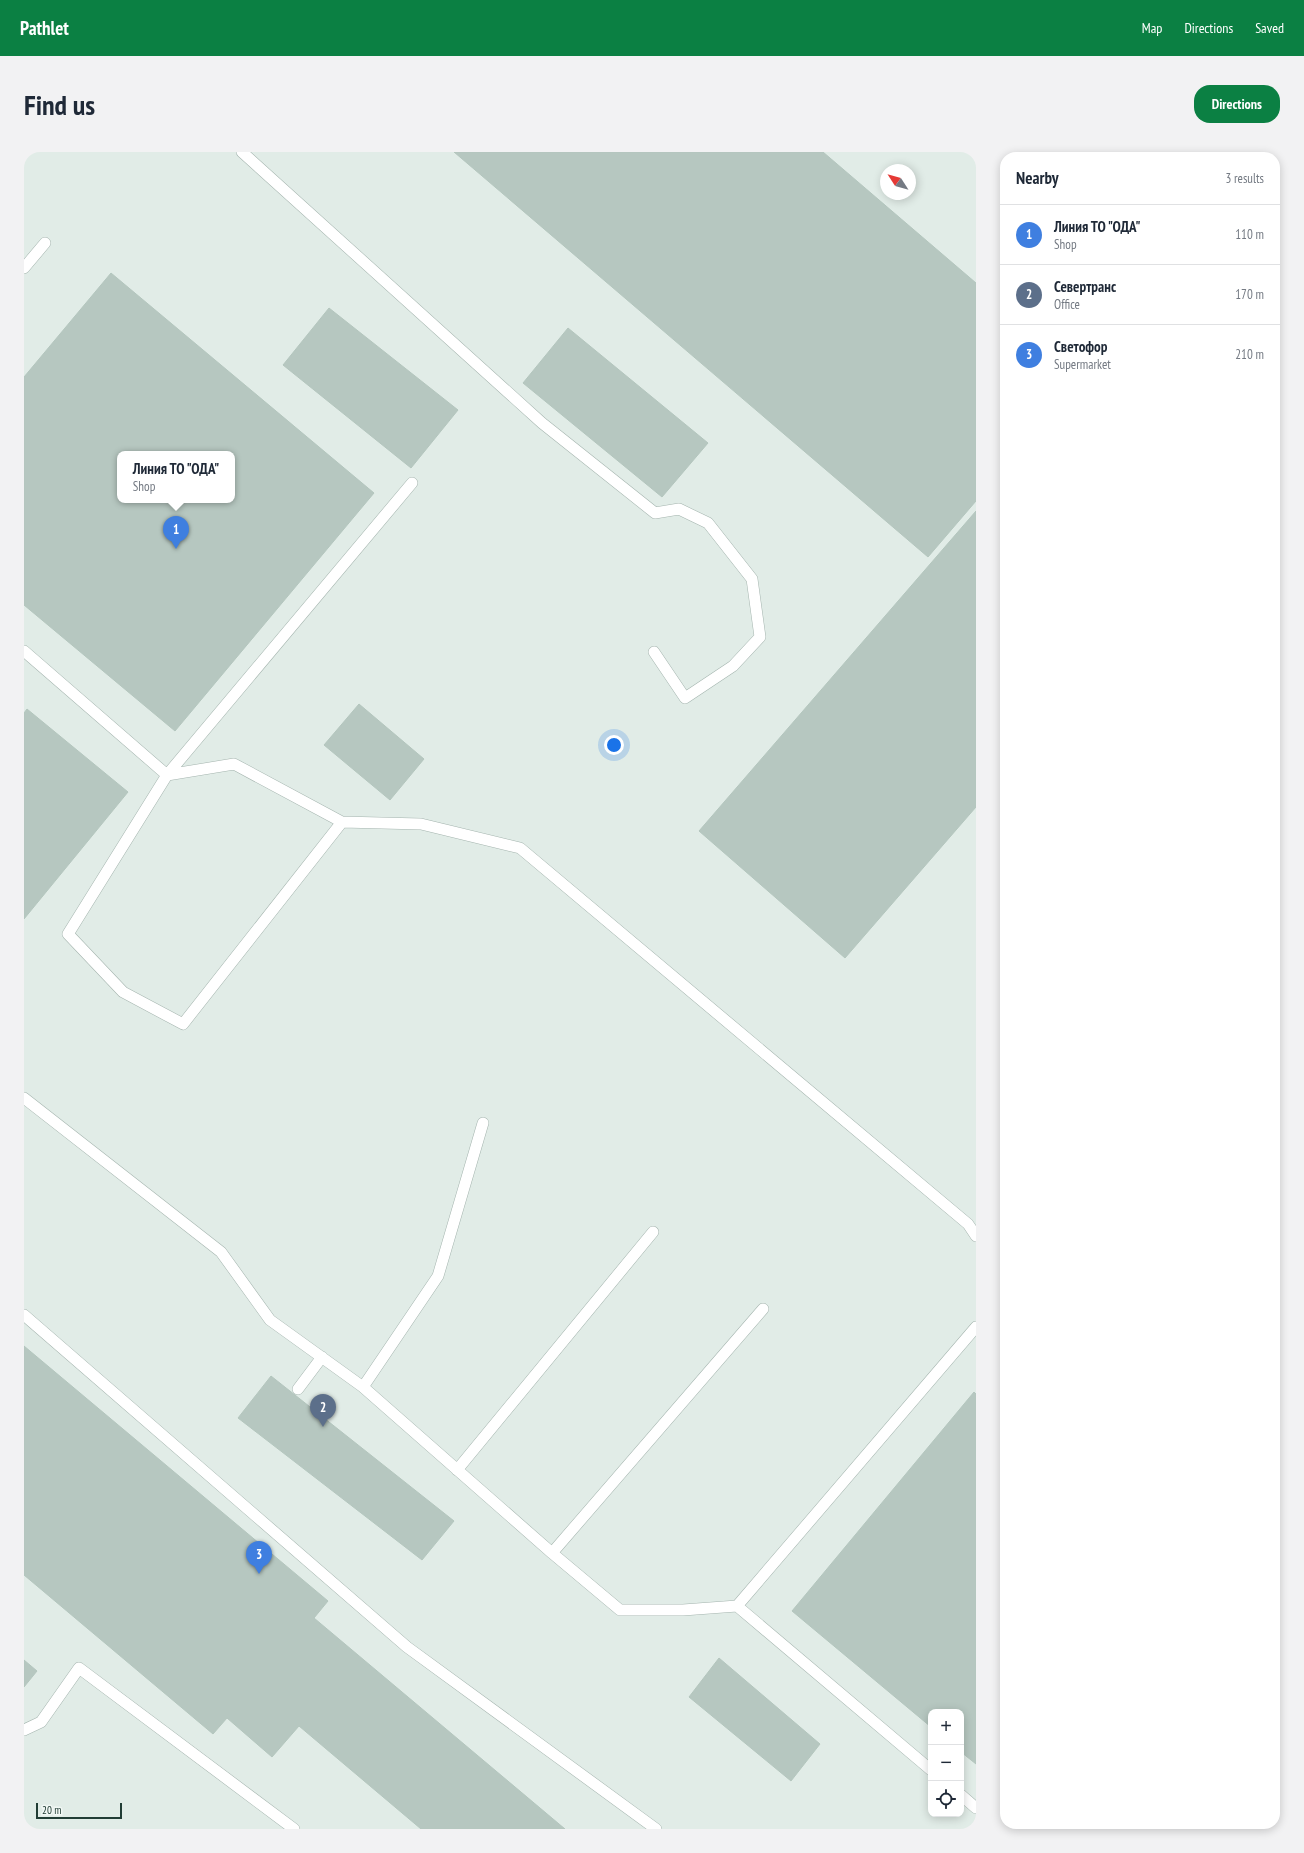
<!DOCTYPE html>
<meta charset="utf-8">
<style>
:root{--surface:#fff;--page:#f2f2f3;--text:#1f2937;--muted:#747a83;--line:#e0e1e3;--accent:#0b8043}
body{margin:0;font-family:"PT Sans Narrow",sans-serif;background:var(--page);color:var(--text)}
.controls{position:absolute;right:12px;bottom:12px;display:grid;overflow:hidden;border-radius:8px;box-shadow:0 2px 10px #0003}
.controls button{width:36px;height:36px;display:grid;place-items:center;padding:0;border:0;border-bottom:1px solid var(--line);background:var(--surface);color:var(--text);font:20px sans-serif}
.compass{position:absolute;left:856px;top:12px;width:36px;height:36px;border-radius:50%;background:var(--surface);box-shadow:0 2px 10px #0003;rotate:306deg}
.scale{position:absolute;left:12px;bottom:10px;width:86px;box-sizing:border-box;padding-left:4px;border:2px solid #213d35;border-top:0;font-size:11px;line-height:14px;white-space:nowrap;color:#213d35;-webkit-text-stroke:3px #f2f8f5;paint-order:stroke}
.you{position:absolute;left:590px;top:593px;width:14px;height:14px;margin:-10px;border:3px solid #fff;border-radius:50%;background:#1a73e8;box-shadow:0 0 0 6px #1a73e833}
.badge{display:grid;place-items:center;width:26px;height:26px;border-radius:50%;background:var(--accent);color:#fff;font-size:13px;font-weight:700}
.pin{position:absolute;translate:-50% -33px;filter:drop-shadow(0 1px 2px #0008)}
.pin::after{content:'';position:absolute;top:21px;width:14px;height:12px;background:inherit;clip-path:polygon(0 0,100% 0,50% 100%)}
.popup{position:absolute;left:93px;top:299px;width:118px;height:52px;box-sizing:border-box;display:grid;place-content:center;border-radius:8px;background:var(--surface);filter:drop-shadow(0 1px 3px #0005);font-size:13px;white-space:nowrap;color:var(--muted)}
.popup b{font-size:15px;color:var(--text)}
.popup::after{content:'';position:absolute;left:50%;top:100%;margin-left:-8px;border:8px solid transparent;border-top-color:var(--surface)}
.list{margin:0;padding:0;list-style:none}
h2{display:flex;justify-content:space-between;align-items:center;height:52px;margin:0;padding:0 16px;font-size:17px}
h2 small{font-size:13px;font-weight:400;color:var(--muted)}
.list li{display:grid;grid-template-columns:26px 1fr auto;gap:12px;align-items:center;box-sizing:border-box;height:60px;padding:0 16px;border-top:1px solid var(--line)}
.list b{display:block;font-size:15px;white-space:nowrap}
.list p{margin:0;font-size:13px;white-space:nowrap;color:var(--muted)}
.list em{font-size:13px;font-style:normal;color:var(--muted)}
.icon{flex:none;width:22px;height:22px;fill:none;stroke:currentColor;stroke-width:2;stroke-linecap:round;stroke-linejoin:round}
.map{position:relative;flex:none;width:952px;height:1677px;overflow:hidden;border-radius:16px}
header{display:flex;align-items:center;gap:24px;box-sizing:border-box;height:56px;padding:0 20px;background:var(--accent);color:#fff}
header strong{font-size:19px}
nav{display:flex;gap:22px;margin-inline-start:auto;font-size:14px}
.intro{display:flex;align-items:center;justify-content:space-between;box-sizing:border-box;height:96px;padding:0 24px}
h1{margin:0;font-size:28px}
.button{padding:10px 18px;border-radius:16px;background:var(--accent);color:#fff;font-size:14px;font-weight:700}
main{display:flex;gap:24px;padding:0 24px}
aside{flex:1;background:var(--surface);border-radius:16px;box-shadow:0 2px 10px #0003}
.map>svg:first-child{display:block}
</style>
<header>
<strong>Pathlet</strong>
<nav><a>Map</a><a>Directions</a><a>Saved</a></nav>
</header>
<div class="intro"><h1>Find us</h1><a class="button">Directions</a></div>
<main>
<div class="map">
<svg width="952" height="1677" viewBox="0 0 952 1677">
<rect width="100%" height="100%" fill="#e1ece7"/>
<path fill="#b6c7c0" stroke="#b4c6be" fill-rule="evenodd" d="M430,0H799L952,131V349L904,405Z
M87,121L350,341L151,579L0,453V225ZM96,302H208V348H96Z
M305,156L434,258L387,316L259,213Z
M544,176L684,291L638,345L499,231Z
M952,359V655L821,806L675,679Z
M335,552L400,607L366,648L300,593Z
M3,557L104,640L0,767V561Z
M0,1194L304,1449L290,1466L541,1677H397L275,1574L248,1605L203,1566L189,1582L0,1423Z
M247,1224L430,1369L398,1408L214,1266Z
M950,1240L952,1242V1612L937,1600V1560H907V1575L768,1459Z
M695,1506L796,1592L767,1629L665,1545Z
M0,1508L13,1519L0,1535Z"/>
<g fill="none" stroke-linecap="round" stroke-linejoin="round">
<defs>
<path id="service" d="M218,0L518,271L631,361L655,357L684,371L728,427L736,485L709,514L661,546L630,500
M0,116L21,91
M0,499L143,623L44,782L99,840L159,872L318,670
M143,623L210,612L318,670L397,672L496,696L944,1072L952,1084
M143,623L388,331
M0,946L197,1100L246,1168L339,1235L528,1401L596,1458H659L713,1454
M0,1163L383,1495L632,1677
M339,1235L414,1124L459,971
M274,1237L298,1205
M433,1318L629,1080
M528,1401L739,1157
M0,1578L17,1570L55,1516L270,1677
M907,1618L713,1454L952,1175
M937,1643L952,1656"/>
</defs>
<use href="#service" stroke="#a4b4ae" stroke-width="12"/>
<use href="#service" stroke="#fff" stroke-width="11"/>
</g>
</svg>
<div class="controls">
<button>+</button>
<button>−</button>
<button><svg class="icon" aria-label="locate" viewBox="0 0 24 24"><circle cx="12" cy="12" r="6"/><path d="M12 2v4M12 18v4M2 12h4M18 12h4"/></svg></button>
</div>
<svg class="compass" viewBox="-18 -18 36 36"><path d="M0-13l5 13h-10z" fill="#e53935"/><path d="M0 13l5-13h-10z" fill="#747a83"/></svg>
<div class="scale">20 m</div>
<div class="you"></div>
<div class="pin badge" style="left:152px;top:397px;background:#3f7fe0">1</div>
<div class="popup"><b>Линия ТО &quot;ОДА&quot;</b>Shop</div>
<div class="pin badge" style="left:299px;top:1275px;background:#5c6f8a">2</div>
<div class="pin badge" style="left:235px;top:1422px;background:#3f7fe0">3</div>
</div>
<aside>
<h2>Nearby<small>3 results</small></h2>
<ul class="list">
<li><span class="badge" style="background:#3f7fe0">1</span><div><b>Линия ТО &quot;ОДА&quot;</b><p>Shop</p></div><em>110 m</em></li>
<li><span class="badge" style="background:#5c6f8a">2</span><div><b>Севертранс</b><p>Office</p></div><em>170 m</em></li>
<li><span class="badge" style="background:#3f7fe0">3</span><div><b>Светофор</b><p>Supermarket</p></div><em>210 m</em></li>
</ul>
</aside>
</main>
